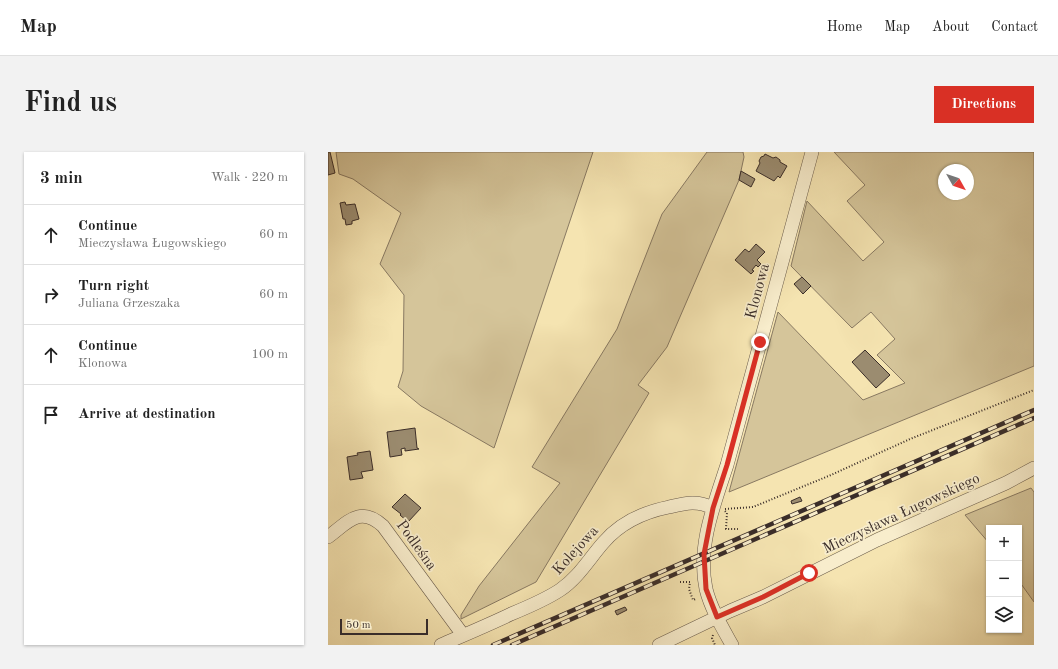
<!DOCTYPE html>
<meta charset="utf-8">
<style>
:root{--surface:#fff;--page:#f2f2f2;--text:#222;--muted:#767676;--line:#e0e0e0;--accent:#d93025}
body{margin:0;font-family:"Old Standard TT",serif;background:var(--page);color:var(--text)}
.controls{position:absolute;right:12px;bottom:12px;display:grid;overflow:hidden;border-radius:0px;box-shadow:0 1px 3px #0004}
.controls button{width:36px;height:36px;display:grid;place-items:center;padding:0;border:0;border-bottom:1px solid var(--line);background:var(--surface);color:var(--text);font:20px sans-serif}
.compass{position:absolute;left:610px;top:12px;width:36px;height:36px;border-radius:50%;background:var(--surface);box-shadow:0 1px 3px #0004;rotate:130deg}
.scale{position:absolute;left:12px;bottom:10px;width:88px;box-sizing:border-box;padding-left:4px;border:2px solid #3a2d29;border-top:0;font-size:11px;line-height:14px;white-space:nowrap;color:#3a2d29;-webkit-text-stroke:3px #f8edcc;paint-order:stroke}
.stop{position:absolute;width:12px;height:12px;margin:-9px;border:3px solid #d93025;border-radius:50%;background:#fff}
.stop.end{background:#d93025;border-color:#fff;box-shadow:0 1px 4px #0008}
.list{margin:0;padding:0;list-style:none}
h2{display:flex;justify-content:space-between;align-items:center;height:52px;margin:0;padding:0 16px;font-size:17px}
h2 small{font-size:13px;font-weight:400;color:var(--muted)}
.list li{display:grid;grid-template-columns:26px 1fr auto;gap:12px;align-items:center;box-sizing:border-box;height:60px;padding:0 16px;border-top:1px solid var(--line)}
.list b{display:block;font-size:15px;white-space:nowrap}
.list p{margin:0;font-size:13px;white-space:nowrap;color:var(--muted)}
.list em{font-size:13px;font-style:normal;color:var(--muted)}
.icon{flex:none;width:22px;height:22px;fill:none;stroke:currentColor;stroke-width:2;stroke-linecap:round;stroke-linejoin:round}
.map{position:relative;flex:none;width:706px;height:493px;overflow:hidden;border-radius:0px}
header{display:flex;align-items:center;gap:24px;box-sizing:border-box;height:56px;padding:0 20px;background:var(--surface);border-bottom:1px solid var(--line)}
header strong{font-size:19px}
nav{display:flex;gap:22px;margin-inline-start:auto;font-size:14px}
.intro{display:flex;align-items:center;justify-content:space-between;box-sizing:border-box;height:96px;padding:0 24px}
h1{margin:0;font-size:28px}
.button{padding:10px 18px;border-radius:0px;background:var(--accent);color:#fff;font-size:14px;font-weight:700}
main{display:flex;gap:24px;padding:0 24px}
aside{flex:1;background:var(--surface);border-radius:0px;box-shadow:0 1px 3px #0004}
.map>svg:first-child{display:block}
</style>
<header>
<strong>Map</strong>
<nav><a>Home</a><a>Map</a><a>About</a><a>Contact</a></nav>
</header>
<div class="intro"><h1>Find us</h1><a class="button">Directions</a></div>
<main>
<aside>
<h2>3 min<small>Walk · 220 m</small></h2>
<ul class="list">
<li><svg class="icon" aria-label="ahead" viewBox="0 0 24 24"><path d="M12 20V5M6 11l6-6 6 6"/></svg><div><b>Continue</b><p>Mieczysława Ługowskiego</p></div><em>60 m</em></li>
<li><svg class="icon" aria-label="right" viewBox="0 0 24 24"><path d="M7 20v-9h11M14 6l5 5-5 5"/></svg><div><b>Turn right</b><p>Juliana Grzeszaka</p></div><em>60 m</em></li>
<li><svg class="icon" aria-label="ahead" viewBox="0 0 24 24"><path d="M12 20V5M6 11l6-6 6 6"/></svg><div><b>Continue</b><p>Klonowa</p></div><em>100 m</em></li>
<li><svg class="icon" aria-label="arrive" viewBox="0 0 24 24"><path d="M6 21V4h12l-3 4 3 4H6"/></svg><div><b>Arrive at destination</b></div></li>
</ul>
</aside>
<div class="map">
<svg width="706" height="493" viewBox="0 0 706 493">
<rect width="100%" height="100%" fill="#f5e4b1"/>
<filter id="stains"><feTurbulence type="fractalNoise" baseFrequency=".005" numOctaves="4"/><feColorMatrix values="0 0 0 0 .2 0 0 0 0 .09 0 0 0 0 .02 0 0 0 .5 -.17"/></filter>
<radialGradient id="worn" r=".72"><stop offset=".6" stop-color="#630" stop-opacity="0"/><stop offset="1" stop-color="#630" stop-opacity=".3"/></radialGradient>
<path fill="#d5c59a" stroke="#887962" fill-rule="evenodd" d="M8,0H265L166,296L93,254L70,235L75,219L76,143L52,112L73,61L25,27L11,22Z
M379,0H415L416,5L411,28L339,195L310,233L321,241L208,430L133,467V463L151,434L232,331L204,315L289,177L334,62Z
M506,0H706V214L401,340L450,160L535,248L577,231L549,203L567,187L543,160L524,176L463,114L479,49L535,109L556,90L519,49L537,33ZM616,18H640V42H616Z
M703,336L706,340V450L691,429V376H661V391L637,363Z"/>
<path fill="#9b8c70" stroke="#3a2d29" d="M0,0H2L7,21L0,23Z
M437,2L445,6L448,5L452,8V10L459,14L452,26L450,24L446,29L428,19L432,11L431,9L433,5L436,4Z
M413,19L427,27L423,35L411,28Z
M17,50L18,53L27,52L31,67L24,69V72L18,73L17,67H15L12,51Z
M428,92L437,100L429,108L433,112L430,115L428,113L424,118L426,119L423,122L407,108L417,97L421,100Z
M474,125L483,134L475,142L466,132Z
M537,198L562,223L548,236L524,210Z
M87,276L89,296L91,297L77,299V296L73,297L74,303L62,305L59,280Z
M42,299L45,318L33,320L35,326L22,328L19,305L30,303L29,301Z
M77,342L93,356L80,370L72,363L73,362L64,355Z
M472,345L474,349L464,352L463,349Z
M297,455L299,458L289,463L287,459Z"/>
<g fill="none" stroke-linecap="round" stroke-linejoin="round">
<defs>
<path id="minor" d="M0,385C20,370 32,353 55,374L135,483
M113,493C136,483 160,473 183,462C200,455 217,448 232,438C250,426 261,407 275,391C292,371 316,360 341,355C358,351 369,348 385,356
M331,493L402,459L435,445L549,388L678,331L706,316
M404,493C394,475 383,457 378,437C369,395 386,353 399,313L484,0"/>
</defs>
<use href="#minor" stroke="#695b4b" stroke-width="14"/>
<path stroke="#3a2d29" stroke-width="2" stroke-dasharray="1 2" stroke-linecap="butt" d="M397,357L425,355L503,323L582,287L706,238
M397,359L399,361L398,377H410
M352,430H362L361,437L365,448L368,447
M385,483L384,486L387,493"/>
<use href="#minor" stroke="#f8edcc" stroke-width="13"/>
<defs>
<path id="rail" d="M165,493L706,258
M184,493L706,266"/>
</defs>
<use href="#rail" stroke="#3a2d29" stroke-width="4.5"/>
<use href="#rail" stroke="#f8edcc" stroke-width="3" stroke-dasharray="9" stroke-linecap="butt"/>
</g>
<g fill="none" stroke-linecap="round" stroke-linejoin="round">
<path stroke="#d93025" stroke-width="5" d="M432,190L399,313L385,356L376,402L378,437L389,465L435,445L481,421"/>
</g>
<g text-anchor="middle" stroke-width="3.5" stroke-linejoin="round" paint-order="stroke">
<g font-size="15" fill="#3a2d29" stroke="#f8edcc">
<text transform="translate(429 139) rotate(-75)" y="5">Klonowa</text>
<text transform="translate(573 361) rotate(-25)" y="5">Mieczysława Ługowskiego</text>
<text transform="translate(89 393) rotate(54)" y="5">Podleśna</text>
<text transform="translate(247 398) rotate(-48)" y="5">Kolejowa</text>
</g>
</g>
<rect width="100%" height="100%" filter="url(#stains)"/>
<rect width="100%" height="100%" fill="url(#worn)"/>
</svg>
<div class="controls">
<button>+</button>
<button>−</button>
<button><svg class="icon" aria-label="layers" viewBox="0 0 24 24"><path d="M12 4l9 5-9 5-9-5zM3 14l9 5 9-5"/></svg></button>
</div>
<svg class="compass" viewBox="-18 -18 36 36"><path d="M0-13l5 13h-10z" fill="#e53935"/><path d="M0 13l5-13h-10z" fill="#767676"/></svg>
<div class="scale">50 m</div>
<div class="stop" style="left:481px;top:421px"></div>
<div class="stop end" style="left:432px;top:190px"></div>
</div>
</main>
